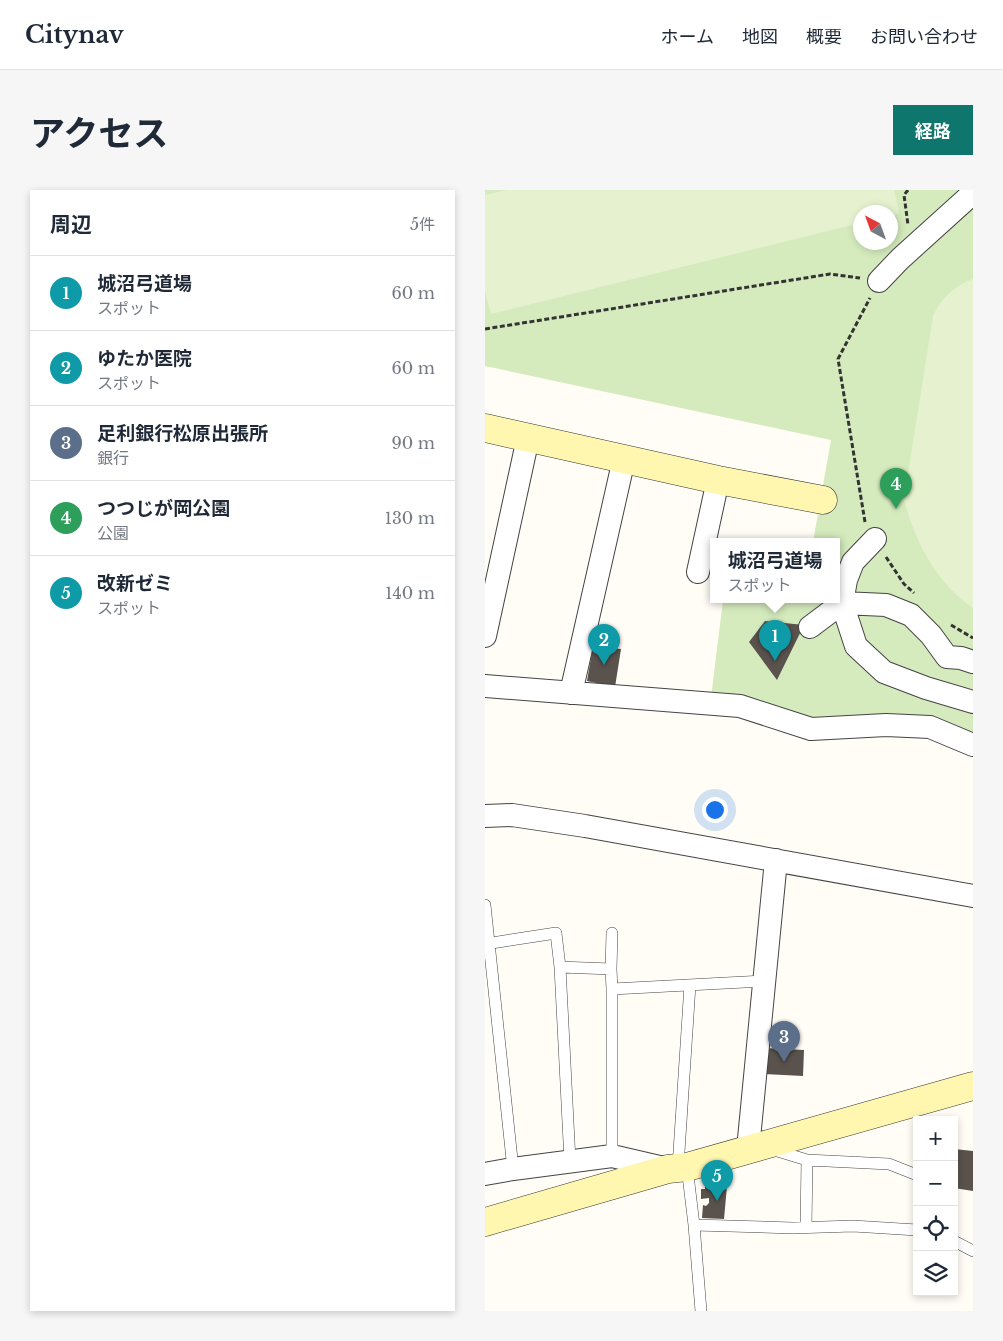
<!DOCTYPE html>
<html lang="ja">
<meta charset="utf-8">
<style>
:root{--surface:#fff;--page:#f6f6f7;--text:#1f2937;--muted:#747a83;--line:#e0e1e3;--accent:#0f766e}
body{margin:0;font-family:"Libre Baskerville","Noto Sans JP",serif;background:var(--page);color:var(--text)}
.controls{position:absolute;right:15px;bottom:15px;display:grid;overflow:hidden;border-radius:0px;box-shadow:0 2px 8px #0003}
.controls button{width:45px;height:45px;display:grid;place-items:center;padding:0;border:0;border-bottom:1px solid var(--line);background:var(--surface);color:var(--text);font:25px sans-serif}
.compass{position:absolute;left:368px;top:15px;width:45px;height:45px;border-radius:50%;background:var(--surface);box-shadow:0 2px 8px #0003;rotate:319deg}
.you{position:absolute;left:229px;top:619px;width:18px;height:18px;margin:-12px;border:4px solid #fff;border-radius:50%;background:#1a73e8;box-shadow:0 0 0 8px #1a73e833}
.badge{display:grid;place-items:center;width:32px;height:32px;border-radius:50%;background:var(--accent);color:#fff;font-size:16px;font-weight:700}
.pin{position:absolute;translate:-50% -41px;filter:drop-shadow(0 1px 2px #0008)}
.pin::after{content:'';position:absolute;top:26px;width:18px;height:15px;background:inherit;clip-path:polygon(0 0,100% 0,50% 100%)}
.popup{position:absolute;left:225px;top:348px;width:130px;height:65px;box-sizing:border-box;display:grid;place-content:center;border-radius:0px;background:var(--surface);filter:drop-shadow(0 1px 4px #0005);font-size:16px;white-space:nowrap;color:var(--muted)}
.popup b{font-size:19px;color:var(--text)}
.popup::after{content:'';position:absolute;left:50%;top:100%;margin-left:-10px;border:10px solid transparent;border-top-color:var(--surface)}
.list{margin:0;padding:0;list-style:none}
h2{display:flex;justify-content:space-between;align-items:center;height:65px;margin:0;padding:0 20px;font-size:21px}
h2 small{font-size:16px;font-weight:400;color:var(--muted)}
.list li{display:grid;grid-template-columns:32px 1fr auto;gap:15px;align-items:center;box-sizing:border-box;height:75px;padding:0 20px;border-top:1px solid var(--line)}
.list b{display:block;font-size:19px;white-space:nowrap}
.list p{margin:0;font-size:16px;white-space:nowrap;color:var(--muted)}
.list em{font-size:16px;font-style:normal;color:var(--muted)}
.icon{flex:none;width:28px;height:28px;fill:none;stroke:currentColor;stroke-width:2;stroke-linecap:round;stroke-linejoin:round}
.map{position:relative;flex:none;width:488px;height:1121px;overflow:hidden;border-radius:0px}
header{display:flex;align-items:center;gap:30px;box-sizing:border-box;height:70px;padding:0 25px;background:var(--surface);border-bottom:1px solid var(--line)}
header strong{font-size:24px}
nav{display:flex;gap:28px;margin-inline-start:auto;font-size:18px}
.intro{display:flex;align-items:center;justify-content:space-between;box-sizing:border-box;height:120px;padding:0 30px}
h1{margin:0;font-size:35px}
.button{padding:12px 22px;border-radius:0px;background:var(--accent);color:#fff;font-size:18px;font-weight:700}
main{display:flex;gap:30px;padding:0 30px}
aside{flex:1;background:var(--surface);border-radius:0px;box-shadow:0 2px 8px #0003}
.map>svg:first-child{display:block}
</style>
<header>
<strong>Citynav</strong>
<nav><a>ホーム</a><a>地図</a><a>概要</a><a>お問い合わせ</a></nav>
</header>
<div class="intro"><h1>アクセス</h1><a class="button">経路</a></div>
<main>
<aside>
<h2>周辺<small>5件</small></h2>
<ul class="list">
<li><span class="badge" style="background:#0f9aa8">1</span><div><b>城沼弓道場</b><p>スポット</p></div><em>60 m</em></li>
<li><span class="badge" style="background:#0f9aa8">2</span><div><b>ゆたか医院</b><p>スポット</p></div><em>60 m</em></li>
<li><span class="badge" style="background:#5c6f8a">3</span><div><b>足利銀行松原出張所</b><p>銀行</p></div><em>90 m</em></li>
<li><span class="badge" style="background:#2e9e5b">4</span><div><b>つつじが岡公園</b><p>公園</p></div><em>130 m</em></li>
<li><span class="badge" style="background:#0f9aa8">5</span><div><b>改新ゼミ</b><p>スポット</p></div><em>140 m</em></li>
</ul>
</aside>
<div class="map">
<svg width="488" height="1121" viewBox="0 0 488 1121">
<rect width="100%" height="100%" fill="#fffdf5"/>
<path fill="#d5ebbd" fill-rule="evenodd" d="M0,0H488V545L327,531L226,508L238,410H351V352H328L346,250L0,176ZM376,22H406V52H376Z"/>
<path fill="#e6f2cf" d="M22,0H409L414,23L406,26V22H376L375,33L6,124L0,101V5Z
M488,89V418C451,392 430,352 419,309L448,126C457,107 469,96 488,89Z"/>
<path fill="#5a524d" d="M280,431L319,435L292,490L264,452Z
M108,456L136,459L130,497L102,491Z
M280,858L319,860L318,886L279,884Z
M469,959L488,961V1001L469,998Z
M220,995L242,996L239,1029L217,1028L218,1015L221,1016L224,1013V1008L216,1009V999H220Z"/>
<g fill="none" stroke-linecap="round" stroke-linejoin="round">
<defs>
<path id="lane" d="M0,715L28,979
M0,754L71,743L75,777L126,779L127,799L279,791
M75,777L85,971
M126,779L127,743
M286,959L322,970L404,974L432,985
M127,966V799
M193,977L205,795
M202,977L209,1035L216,1121
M209,1035L308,1038L368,1036L432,1040
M321,1037L322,970
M469,1051L488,1061"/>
<path id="street" d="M394,91L415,69L488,3
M390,349L368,372L361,390L357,413L371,456L399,482L441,498L488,512
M213,382L233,290
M325,437L357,413L401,415L426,425L446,445L462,467L476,468L488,472
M0,446L43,248
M0,496L255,516L326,539L401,535L445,537L488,555
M86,503L139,269
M0,626L27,625L100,636L488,706
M263,959L291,670
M0,984L28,979L127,966L183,979"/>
<path id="secondary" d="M0,238L233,290L338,310
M0,1032L183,979L202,977L488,896"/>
</defs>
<use href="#lane" stroke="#444" stroke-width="12"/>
<use href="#street" stroke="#444" stroke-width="24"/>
<use href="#secondary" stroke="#333" stroke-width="29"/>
<path stroke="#333" stroke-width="3" stroke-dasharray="5 2.5" stroke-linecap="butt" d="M423,0L419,5L423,35
M0,139L345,84L375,88
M380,332L353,169L385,108
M401,367L419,394L429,403
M466,435L488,448"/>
<use href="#lane" stroke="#fff" stroke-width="11"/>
<use href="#street" stroke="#fff" stroke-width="22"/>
<use href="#secondary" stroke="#fff6b0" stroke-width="28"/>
</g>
</svg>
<div class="controls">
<button>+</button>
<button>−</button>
<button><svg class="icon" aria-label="locate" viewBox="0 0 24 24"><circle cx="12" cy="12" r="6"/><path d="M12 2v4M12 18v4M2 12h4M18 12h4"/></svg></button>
<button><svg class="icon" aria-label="layers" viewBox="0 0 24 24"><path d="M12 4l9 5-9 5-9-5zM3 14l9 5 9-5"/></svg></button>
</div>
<svg class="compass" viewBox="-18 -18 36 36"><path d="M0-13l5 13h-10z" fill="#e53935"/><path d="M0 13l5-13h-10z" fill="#747a83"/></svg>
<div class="you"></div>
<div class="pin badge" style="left:290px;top:471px;background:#0f9aa8">1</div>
<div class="popup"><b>城沼弓道場</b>スポット</div>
<div class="pin badge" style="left:119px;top:475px;background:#0f9aa8">2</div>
<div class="pin badge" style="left:299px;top:872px;background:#5c6f8a">3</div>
<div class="pin badge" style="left:411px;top:319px;background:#2e9e5b">4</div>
<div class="pin badge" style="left:232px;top:1011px;background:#0f9aa8">5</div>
</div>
</main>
